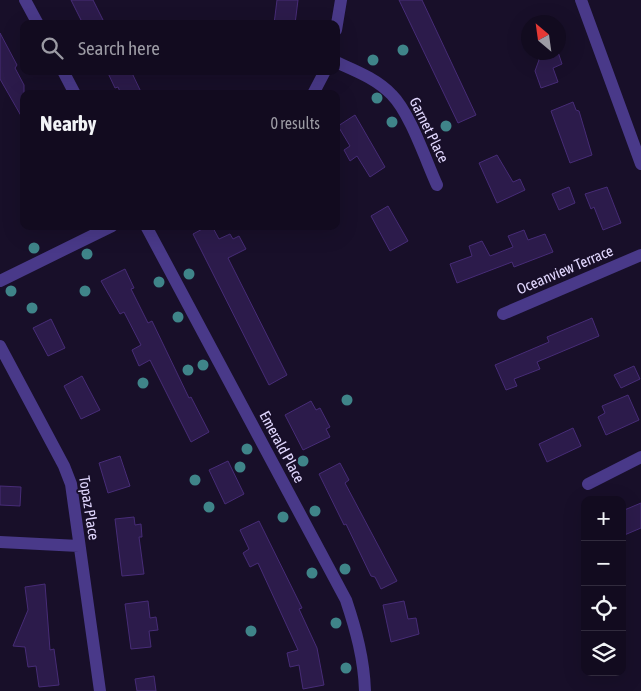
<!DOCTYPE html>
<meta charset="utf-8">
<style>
:root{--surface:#120b1f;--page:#1b1428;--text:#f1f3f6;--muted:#9c9ba4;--line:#312b3d}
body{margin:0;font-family:"Asap Condensed",sans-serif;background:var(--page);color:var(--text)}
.controls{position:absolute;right:15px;bottom:15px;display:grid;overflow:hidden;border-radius:10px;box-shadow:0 5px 20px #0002}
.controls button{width:45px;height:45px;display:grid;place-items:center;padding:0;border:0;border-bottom:1px solid var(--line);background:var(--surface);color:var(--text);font:25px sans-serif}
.compass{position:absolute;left:521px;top:15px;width:45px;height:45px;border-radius:50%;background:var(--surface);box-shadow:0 5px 20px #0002;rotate:331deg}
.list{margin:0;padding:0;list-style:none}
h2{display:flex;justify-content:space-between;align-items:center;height:65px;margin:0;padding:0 20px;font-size:21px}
h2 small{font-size:16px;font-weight:400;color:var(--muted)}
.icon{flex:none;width:28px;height:28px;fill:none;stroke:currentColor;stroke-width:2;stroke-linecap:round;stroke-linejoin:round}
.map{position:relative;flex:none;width:641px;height:691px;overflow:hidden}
.search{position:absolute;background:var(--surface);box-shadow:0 5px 20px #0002;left:20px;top:20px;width:320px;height:55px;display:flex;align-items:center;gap:12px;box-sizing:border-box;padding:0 18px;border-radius:10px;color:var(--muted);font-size:19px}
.panel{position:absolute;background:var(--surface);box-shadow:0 5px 20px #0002;left:20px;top:90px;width:320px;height:140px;border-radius:10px}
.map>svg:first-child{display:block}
</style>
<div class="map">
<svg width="641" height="691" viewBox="0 0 641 691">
<rect width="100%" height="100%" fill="#180f29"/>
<path fill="#2c1b4b" stroke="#472c77" d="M71,0H93L105,24H83Z
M277,0H298L295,24H274Z
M399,0H422L476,115L458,123Z
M0,33L17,65L15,68L24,85V121L0,79Z
M536,52H558L562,64L553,68L558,82L541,88L535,71L539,60Z
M107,71H131L142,94H121L118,87L115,88Z
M573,102L576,110L579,111L592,155L570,163L551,111Z
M355,115L385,167L370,177L357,156L350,161L344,150L350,146L338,126Z
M497,155L513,182L520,179L525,190L497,203L479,163Z
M569,187L575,203L559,210L552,194Z
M607,187L621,223L603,230L594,207L591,209L585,194Z
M388,206L408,241L390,251L371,216Z
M208,226H212L219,239L230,234L233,239L239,236L246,249L228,258L287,375L269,385L193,234Z
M524,230L528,240L545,234L553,252L514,267L512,262L457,283L450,264L472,256L469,246L482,241L490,256L513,247L508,236Z
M125,269L134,288L131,289L148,323L152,321L189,398L191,397L209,432L191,442L150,360L139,366L132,350L141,345L124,312L120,314L101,281Z
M592,318L599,336L537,362L540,369L514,379L517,386L506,390L495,365L549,342L547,337Z
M51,319L65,348L48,356L33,328Z
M634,366L640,379L621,388L614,375Z
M82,376L100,410L81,419L64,386Z
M628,395L639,420L606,435L598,417L605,413L602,406Z
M311,401L316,410L320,408L330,427L326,429L330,437L303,450L285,415Z
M573,428L581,446L547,462L539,444Z
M120,456L130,486L108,493L99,463Z
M228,461L244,494L225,504L209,470Z
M340,463L349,480L345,483L397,581L381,589L375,577L371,576L346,524L344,525L319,474Z
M0,486L21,487L20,506L0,505Z
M641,503V528L622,536V511Z
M134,517L135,525L141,524L142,537H139L144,574L122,576L115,519Z
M259,521L302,608L299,609L317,648L324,685L303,689L299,665L290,667L287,653L298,650L258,563L250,567L243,553L249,549L240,530Z
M45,584L50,650L54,649L59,685L39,687L36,666L28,667L25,647L13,646L28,610L25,587Z
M148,601L150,618L156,617L158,630L149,631L151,647L131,649L125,604Z
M404,601L408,619L416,618L419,634L391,642L383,605Z
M154,676L156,691H137L135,679Z"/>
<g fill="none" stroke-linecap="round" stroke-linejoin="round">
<path stroke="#493989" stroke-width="12" d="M25,0L38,24
M581,0L641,164
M336,30L341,0
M336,62C356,71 377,79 392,95C410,113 426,161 437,185
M63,71L75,94
M313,94L325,71
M146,226L346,600C356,630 364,659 365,691
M0,281L112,226
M503,314L641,255
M0,346L64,466L71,484L100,691
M588,484L641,457
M0,542L79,546"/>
</g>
<g fill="#3f8489">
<circle cx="403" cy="50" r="5.5"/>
<circle cx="373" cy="60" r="5.5"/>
<circle cx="377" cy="98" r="5.5"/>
<circle cx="392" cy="122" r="5.5"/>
<circle cx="446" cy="126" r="5.5"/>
<circle cx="34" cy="248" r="5.5"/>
<circle cx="87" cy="254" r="5.5"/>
<circle cx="189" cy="274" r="5.5"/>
<circle cx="159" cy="282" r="5.5"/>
<circle cx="11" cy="291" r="5.5"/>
<circle cx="85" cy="291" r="5.5"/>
<circle cx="32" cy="308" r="5.5"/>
<circle cx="178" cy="317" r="5.5"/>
<circle cx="203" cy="365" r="5.5"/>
<circle cx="188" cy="370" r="5.5"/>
<circle cx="143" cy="383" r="5.5"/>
<circle cx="347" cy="400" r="5.5"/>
<circle cx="247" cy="449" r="5.5"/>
<circle cx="303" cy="461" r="5.5"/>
<circle cx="240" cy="467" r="5.5"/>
<circle cx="195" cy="480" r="5.5"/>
<circle cx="209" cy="507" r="5.5"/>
<circle cx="315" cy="511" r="5.5"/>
<circle cx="283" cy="517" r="5.5"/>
<circle cx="345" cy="569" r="5.5"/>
<circle cx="312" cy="573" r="5.5"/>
<circle cx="336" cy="623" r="5.5"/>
<circle cx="251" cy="631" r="5.5"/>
<circle cx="346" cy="668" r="5.5"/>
</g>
<g text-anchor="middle" stroke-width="4" stroke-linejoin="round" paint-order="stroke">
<g font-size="15" fill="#e2d8ff" stroke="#180f29">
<text transform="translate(429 130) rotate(64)" y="5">Garnet Place</text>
<text transform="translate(565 270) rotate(-23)" y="5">Oceanview Terrace</text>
<text transform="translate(282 447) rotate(62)" y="5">Emerald Place</text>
<text transform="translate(89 508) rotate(81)" y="5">Topaz Place</text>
</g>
</g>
</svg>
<div class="controls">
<button>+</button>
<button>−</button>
<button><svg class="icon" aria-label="locate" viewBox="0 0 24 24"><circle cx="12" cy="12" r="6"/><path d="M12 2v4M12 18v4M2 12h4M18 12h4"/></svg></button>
<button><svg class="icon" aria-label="layers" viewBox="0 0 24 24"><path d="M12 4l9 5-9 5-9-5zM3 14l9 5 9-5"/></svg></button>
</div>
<svg class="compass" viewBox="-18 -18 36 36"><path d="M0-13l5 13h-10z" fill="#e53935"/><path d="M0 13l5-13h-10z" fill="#9c9ba4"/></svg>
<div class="search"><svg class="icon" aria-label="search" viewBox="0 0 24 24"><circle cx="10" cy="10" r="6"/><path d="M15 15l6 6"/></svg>Search here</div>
<section class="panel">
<h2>Nearby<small>0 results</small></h2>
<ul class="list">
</ul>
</section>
</div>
